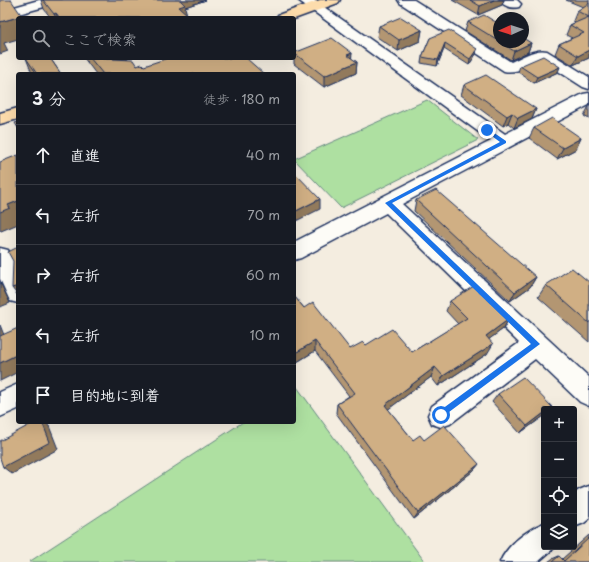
<!DOCTYPE html>
<html lang="ja">
<meta charset="utf-8">
<style>
:root{--surface:#171b24;--page:#242831;--text:#f1f3f6;--muted:#9ea1a6;--line:#363941}
body{margin:0;font-family:"Playpen Sans","Klee One",sans-serif;background:var(--page);color:var(--text)}
.controls{position:absolute;right:12px;bottom:12px;display:grid;overflow:hidden;border-radius:4px;box-shadow:0 4px 16px #0002}
.controls button{width:36px;height:36px;display:grid;place-items:center;padding:0;border:0;border-bottom:1px solid var(--line);background:var(--surface);color:var(--text);font:20px sans-serif}
.compass{position:absolute;left:493px;top:12px;width:36px;height:36px;border-radius:50%;background:var(--surface);box-shadow:0 4px 16px #0002;rotate:267deg}
.stop{position:absolute;width:12px;height:12px;margin:-9px;border:3px solid #1a73e8;border-radius:50%;background:#fff}
.stop.end{background:#1a73e8;border-color:#fff;box-shadow:0 1px 4px #0008}
.list{margin:0;padding:0;list-style:none}
h2{display:flex;justify-content:space-between;align-items:center;height:52px;margin:0;padding:0 16px;font-size:17px}
h2 small{font-size:13px;font-weight:400;color:var(--muted)}
.list li{display:grid;grid-template-columns:26px 1fr auto;gap:12px;align-items:center;box-sizing:border-box;height:60px;padding:0 16px;border-top:1px solid var(--line)}
.list b{display:block;font-size:15px;white-space:nowrap}
.list em{font-size:13px;font-style:normal;color:var(--muted)}
.icon{flex:none;width:22px;height:22px;fill:none;stroke:currentColor;stroke-width:2;stroke-linecap:round;stroke-linejoin:round}
.map{position:relative;flex:none;width:589px;height:562px;overflow:hidden}
.search{position:absolute;background:var(--surface);box-shadow:0 4px 16px #0002;left:16px;top:16px;width:280px;height:44px;display:flex;align-items:center;gap:10px;box-sizing:border-box;padding:0 14px;border-radius:4px;color:var(--muted);font-size:15px}
.panel{position:absolute;background:var(--surface);box-shadow:0 4px 16px #0002;left:16px;top:72px;width:280px;height:352px;border-radius:4px}
.map>svg:first-child{display:block}
</style>
<div class="map">
<svg width="589" height="562" viewBox="0 0 589 562">
<rect width="100%" height="100%" fill="#f4ede0"/>
<filter id="ink" filterUnits="userSpaceOnUse"><feTurbulence type="fractalNoise" baseFrequency=".025" numOctaves="2"/><feDisplacementMap in="SourceGraphic" scale="8" xChannelSelector="R" yChannelSelector="G"/><feConvolveMatrix kernelMatrix="1 2 1 2 8 2 1 2 1" color-interpolation-filters="sRGB"/></filter>
<g filter="url(#ink)">
<path fill="#aee0a1" stroke="#648880" d="M427,100L478,140L341,208L294,159Z
M297,387L425,562H29L243,422H294V388Z"/>
<g fill="none" stroke-linecap="round" stroke-linejoin="round">
<defs>
<path id="minor" d="M39,0H61L59,3L0,19V11Z
M298,0H314L505,134L583,94L589,93V105L402,204L589,377V406L580,402L535,359L450,424L441,427L432,424L428,415L432,406L519,343L386,213L301,258L294,260V242L491,141Z
M398,0H414L511,62C522,57 536,48 547,51L589,77V89L583,87L541,60C530,65 516,74 504,71L400,3Z
M499,0H517L521,4L519,7C512,9 503,6 499,0Z
M0,248L8,250L18,271V303L10,301L0,279Z
M18,384V409L0,417V392Z
M589,486V519L584,523L574,527V494L579,490Z
M544,523V547H555L554,548L538,562H500C507,545 527,530 544,523Z"/>
<path id="major" d="M320,0H340L338,3L294,19L276,18L278,15Z
M18,108V119L0,124V113Z"/>
</defs>
<use href="#minor" stroke="#1b2f5e" stroke-width="3"/>
<use href="#major" stroke="#1b2f5e" stroke-width="3"/>
<use href="#minor" fill="#fdfcf7" fill-rule="evenodd"/>
<use href="#major" fill="#fddcac" fill-rule="evenodd"/>
</g>
<path fill="#b39672" stroke="#1b2f5e" d="M41,0H206L185,7L186,14L188,15V18H51L44,9Z
M452,0H504L502,5L478,15Z
M566,0H589V58L573,65L555,54L559,44L572,38L566,35L570,25L576,22L573,21L577,11L583,7Z
M468,22L499,24V42H523L531,43L528,52L511,60L465,31Z
M379,26L422,30L420,41L398,51L377,37Z
M430,38L477,49L476,54L469,65L444,49L437,66L421,63L422,57Z
M294,53H352L351,58L357,62L356,73L324,87L294,64Z
M26,58H50L61,74H33L31,71Z
M84,58H127V60L137,66L264,74H96Z
M520,66L558,72L534,83L518,72Z
M464,85L536,109L532,119L514,128L508,123L503,126L461,95Z
M589,106V119L584,116Z
M534,128L581,138L576,149L557,159L529,138Z
M416,200L536,277L530,287L510,301L414,211Z
M589,282V342L538,297L546,285Z
M294,296L304,308L350,349L366,345L412,352L458,324L446,311L450,301L509,319L503,329L489,339L487,354L438,386L431,377L388,409L413,440H424L479,464L473,471L414,519L336,413L337,404L349,396L315,351L297,362L294,359Z
M498,394L544,409V416L520,433L492,402Z
M589,535V562H548L552,559L559,556L562,559Z"/>
<path fill="#927a5c" stroke="#1b2f5e" d="M175,0H206L185,7L187,15H188V18H179Z
M494,0H504L502,5L478,15L480,6Z
M56,13L58,18H56L54,14Z
M22,16L23,18H18V39L4,43L8,51L0,54V22Z
M422,30L420,41L398,51L399,40Z
M445,43L444,49L437,66L438,60Z
M531,43L528,52L511,60L514,51Z
M477,49L476,54L469,65L470,59Z
M589,50V58L573,65L578,56Z
M352,53L351,63L347,55Z
M114,58H127L129,66L113,59Z
M357,62L356,73L324,87V76Z
M560,67L558,72L534,83L537,77Z
M536,109L532,119L514,128L518,118Z
M512,113L508,123L503,126L507,116Z
M581,138L576,149L557,159L563,148Z
M320,199V209L294,222V212Z
M18,201V219H17L18,224L1,231L0,230V212L8,205Z
M536,277L530,287L510,301L515,292Z
M0,282L10,303L0,307Z
M18,286V296L12,288Z
M509,319L503,329L480,346L486,336Z
M0,325L10,350L0,338Z
M315,341V351L297,362V352Z
M493,344L487,354L438,386L443,376Z
M18,354V372L0,381V363Z
M435,367L431,377L382,414L385,405Z
M544,413V416L520,433L527,426Z
M42,422H44L49,426L58,449L12,474L3,467Z
M479,464L473,471L414,519L418,513Z"/>
<path fill="#d0af84" stroke="#1b2f5e" d="M0,0H11L22,16L0,22Z
M43,0H180L185,5L179,7L188,15L179,18H60L56,13L54,14Z
M470,0H494L480,6Z
M589,3V17L577,11Z
M484,15L499,24V41L468,22Z
M401,17L422,30L399,40L379,26Z
M589,17V50L578,56L559,44L584,33L570,25Z
M449,30L477,49L470,59L445,43L438,60L422,57L430,38Z
M332,38L352,53L347,55L357,62L324,76L294,53Z
M523,38L531,43L514,51L500,42H523Z
M543,56L560,67L537,77L520,66Z
M26,58H50L61,74H37Z
M90,58H114L113,59L133,60L137,66L142,64L144,66L168,58H246L264,74H103Z
M486,75L536,109L518,118L512,113L507,116L464,85Z
M552,118L581,138L563,148L534,128Z
M18,122V128L15,123Z
M18,155V201L8,205L10,208L0,212V162Z
M294,172L320,199L294,212Z
M436,190L536,277L515,292L416,200Z
M18,247V286L12,288L13,261L8,252Z
M572,268L589,282V323L546,285Z
M474,286L509,319L486,336L493,344L443,376L435,367L385,405L413,440L420,435L424,440L444,425L479,464L418,513L337,404L355,393L315,341L297,352L294,349V296L304,308L313,302L350,349L363,342L366,345L392,329L412,352L467,318L450,301Z
M18,328V354L0,363V336Z
M523,377L552,407L550,409H544V413L527,426L498,394Z
M35,422H42L50,442L3,467L0,458V441Z
M589,538V562H552L559,556L564,561Z"/>
</g>
<path fill="#1a73e8" d="M487,128L506,141V143L392,203L540,344L441,418L437,415L438,412L531,344L385,203L500,142L485,131V129Z"/>
</svg>
<div class="controls">
<button>+</button>
<button>−</button>
<button><svg class="icon" aria-label="locate" viewBox="0 0 24 24"><circle cx="12" cy="12" r="6"/><path d="M12 2v4M12 18v4M2 12h4M18 12h4"/></svg></button>
<button><svg class="icon" aria-label="layers" viewBox="0 0 24 24"><path d="M12 4l9 5-9 5-9-5zM3 14l9 5 9-5"/></svg></button>
</div>
<svg class="compass" viewBox="-18 -18 36 36"><path d="M0-13l5 13h-10z" fill="#e53935"/><path d="M0 13l5-13h-10z" fill="#9ea1a6"/></svg>
<div class="stop" style="left:441px;top:415px"></div>
<div class="stop end" style="left:487px;top:130px"></div>
<div class="search"><svg class="icon" aria-label="search" viewBox="0 0 24 24"><circle cx="10" cy="10" r="6"/><path d="M15 15l6 6"/></svg>ここで検索</div>
<section class="panel">
<h2>3 分<small>徒歩 · 180 m</small></h2>
<ul class="list">
<li><svg class="icon" aria-label="ahead" viewBox="0 0 24 24"><path d="M12 20V5M6 11l6-6 6 6"/></svg><div><b>直進</b></div><em>40 m</em></li>
<li><svg class="icon" aria-label="left" viewBox="0 0 24 24"><path d="M17 20v-9H6M10 6l-5 5 5 5"/></svg><div><b>左折</b></div><em>70 m</em></li>
<li><svg class="icon" aria-label="right" viewBox="0 0 24 24"><path d="M7 20v-9h11M14 6l5 5-5 5"/></svg><div><b>右折</b></div><em>60 m</em></li>
<li><svg class="icon" aria-label="left" viewBox="0 0 24 24"><path d="M17 20v-9H6M10 6l-5 5 5 5"/></svg><div><b>左折</b></div><em>10 m</em></li>
<li><svg class="icon" aria-label="arrive" viewBox="0 0 24 24"><path d="M6 21V4h12l-3 4 3 4H6"/></svg><div><b>目的地に到着</b></div></li>
</ul>
</section>
</div>
